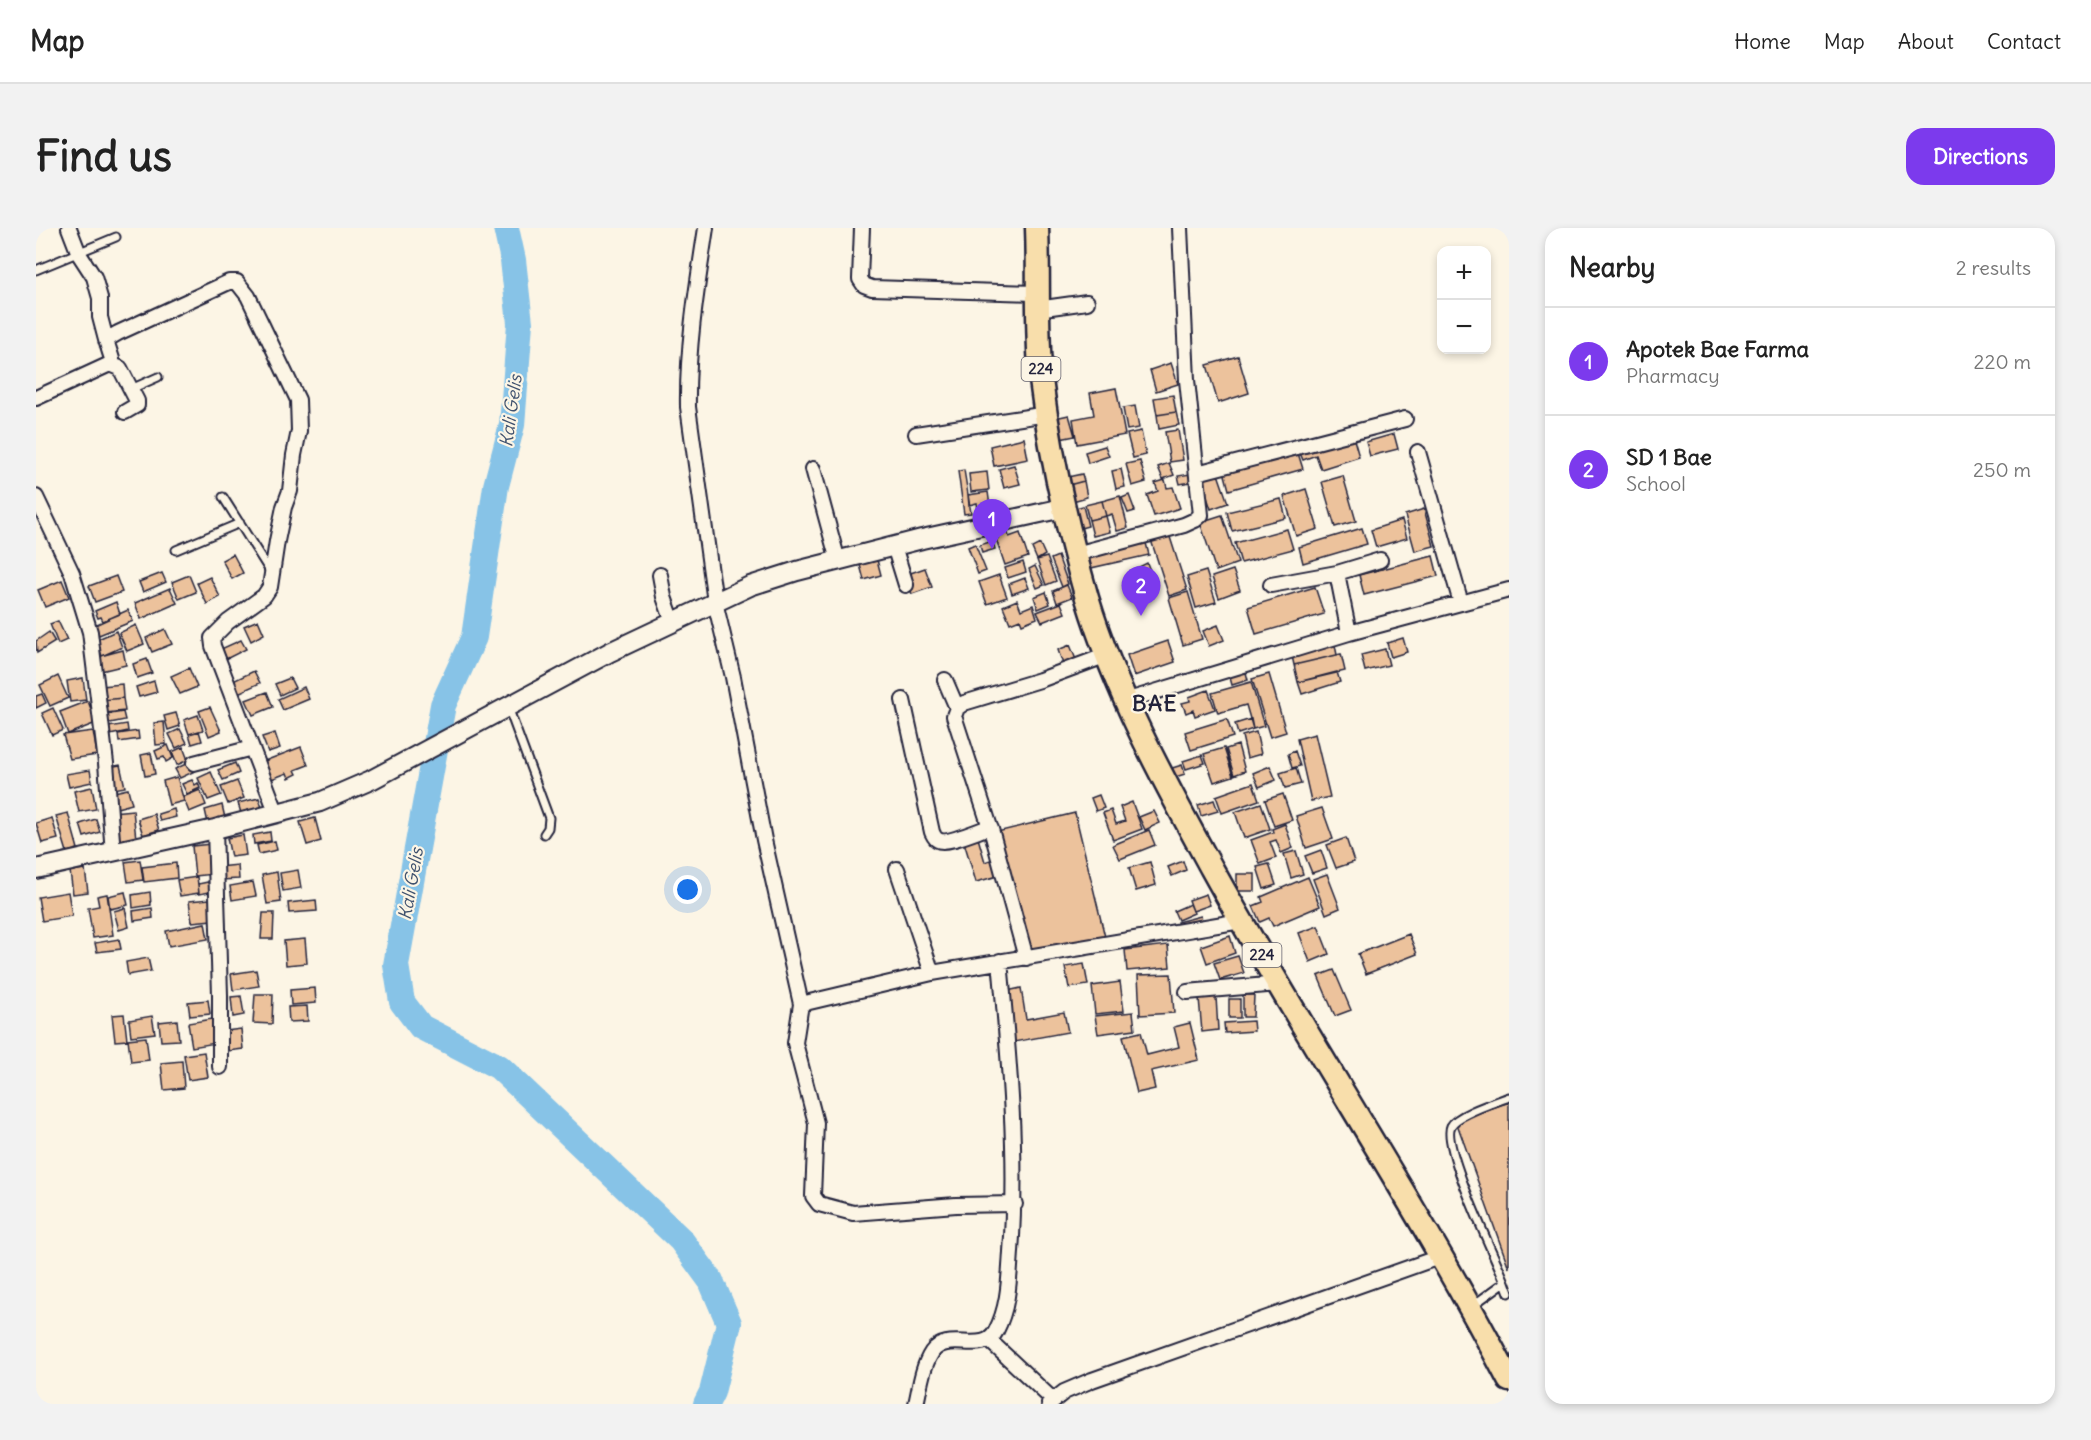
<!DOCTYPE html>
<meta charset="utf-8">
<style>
:root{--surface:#fff;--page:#f2f2f2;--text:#222;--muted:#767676;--line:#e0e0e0;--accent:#7c3aed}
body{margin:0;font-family:Delius,sans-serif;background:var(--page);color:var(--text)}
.controls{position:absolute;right:18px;top:18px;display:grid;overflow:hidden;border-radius:12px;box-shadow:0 3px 9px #0003}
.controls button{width:54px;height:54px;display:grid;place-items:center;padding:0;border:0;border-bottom:2px solid var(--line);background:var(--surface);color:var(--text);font:30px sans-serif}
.you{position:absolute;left:652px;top:662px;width:21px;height:21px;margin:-15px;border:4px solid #fff;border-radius:50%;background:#1a73e8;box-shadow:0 0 0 9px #1a73e833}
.badge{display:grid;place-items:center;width:39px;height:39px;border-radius:50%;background:var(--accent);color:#fff;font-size:20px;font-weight:700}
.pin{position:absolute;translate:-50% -50px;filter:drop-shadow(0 2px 3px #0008)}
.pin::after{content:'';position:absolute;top:32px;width:21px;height:18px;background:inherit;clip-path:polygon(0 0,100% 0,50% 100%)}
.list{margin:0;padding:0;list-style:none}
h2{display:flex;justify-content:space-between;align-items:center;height:78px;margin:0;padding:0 24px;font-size:26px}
h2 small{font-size:20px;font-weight:400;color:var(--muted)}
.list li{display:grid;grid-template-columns:39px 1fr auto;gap:18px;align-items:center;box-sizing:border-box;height:108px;padding:0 24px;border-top:2px solid var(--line)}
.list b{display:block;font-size:22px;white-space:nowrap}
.list p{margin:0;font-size:20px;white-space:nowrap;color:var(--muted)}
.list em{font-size:20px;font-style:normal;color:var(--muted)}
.map{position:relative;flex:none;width:1473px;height:1176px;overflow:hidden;border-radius:18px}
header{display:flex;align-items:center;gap:36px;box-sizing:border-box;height:84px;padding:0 30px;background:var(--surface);border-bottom:2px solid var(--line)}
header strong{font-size:28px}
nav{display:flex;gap:33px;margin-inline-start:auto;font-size:21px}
.intro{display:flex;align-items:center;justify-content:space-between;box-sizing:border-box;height:144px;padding:0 36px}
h1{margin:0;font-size:42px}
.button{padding:15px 27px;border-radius:18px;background:var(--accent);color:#fff;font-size:21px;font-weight:700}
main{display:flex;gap:36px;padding:0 36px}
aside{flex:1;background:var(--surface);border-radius:18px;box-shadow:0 3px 9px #0003}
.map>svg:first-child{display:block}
</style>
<header>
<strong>Map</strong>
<nav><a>Home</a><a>Map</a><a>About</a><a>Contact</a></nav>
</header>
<div class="intro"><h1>Find us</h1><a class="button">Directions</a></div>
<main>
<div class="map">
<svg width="1473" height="1176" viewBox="0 0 1473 1176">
<rect width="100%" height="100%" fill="#fcf5e5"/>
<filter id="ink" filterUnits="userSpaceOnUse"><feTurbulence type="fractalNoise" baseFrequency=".0167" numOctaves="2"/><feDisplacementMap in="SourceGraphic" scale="12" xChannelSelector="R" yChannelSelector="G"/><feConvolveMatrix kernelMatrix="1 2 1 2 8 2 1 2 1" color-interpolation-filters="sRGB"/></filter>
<g filter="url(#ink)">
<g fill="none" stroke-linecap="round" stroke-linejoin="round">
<path stroke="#87c3e7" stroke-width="26" d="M470,0L477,32L484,95L476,197L460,258L438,409L407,477L360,737L366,774L385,799L463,839L645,1012L675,1053L693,1095L676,1164L670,1176"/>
</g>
<path fill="#ecc29c" stroke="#22223b" stroke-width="1.5" d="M1202,128L1213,165L1182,175L1171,137Z
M1135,135L1142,156L1120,163L1114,142Z
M1080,160L1089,207L1041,216L1037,191L1058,187L1054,165Z
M1137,167L1140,184L1121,187L1118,170Z
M1099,178L1103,200L1091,202L1087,180Z
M1140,184L1143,197L1123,201L1121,187Z
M1033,187L1039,208L1024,211L1019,190Z
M1142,202L1147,232L1134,234L1129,204Z
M1105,203L1110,227L1097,230L1091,206Z
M1358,206L1362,221L1334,228L1330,214Z
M1317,208L1323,229L1285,241L1280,227L1267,232L1264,225Z
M988,210L992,231L958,238L954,218Z
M1069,218L1073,228L1052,235L1049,224Z
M1261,222L1267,241L1193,262L1188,243Z
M1104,233L1110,254L1096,258L1090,236Z
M1133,235L1138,247L1127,251L1122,239Z
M978,237L984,256L968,260L963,241Z
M1085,241L1089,259L1080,261L1076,243Z
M928,242L935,285L928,286L922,243Z
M951,244L953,262L935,264L933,246Z
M1046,246L1048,253L1029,258L1027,250Z
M1154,246L1155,254L1144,256L1142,248Z
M1182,246L1192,275L1175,281L1165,251Z
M1307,248L1320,293L1299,299L1286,254Z
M1129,252L1131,260L1137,259L1144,280L1118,288L1111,267L1122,263L1119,255Z
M1048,253L1051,269L1033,274L1029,258Z
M1270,261L1282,301L1260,308L1248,268Z
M952,264L955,285L943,287L941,275L933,277L932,267Z
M1093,267L1099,283L1092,285L1086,270Z
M1084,268L1092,300L1081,303L1076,286L1070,288L1066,273Z
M1245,271L1250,290L1196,303L1191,284Z
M1066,273L1070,288L1053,292L1049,277Z
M1047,278L1052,298L1041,301L1036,281Z
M1388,281L1398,318L1379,323L1369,287Z
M1186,287L1202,335L1180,343L1164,294Z
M1070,288L1074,304L1057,308L1053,292Z
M1366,292L1371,310L1340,319L1335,302Z
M1326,300L1331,316L1267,335L1263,319Z
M1251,301L1257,321L1205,335L1199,315Z
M971,302L973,309L984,305L992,329L969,337L960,311L962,310L961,306Z
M1133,306L1151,362L1133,368L1115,312Z
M1109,311L1113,327L1055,340L1052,324Z
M957,313L959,321L946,325L944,317Z
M939,316L950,343L942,346L932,319Z
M1004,316L1009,327L1001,332L996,320Z
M197,326L207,345L196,351L186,332Z
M840,328L845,347L828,352L823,333Z
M1022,328L1032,356L1026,359L1015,331Z
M1397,328L1402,348L1328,367L1323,347Z
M1011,329L1020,353L1010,357L1001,332Z
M987,334L990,344L972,350L969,340Z
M1111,335L1117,350L1103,356L1097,342Z
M999,338L1008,357L1001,360L993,341Z
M889,340L896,359L876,366L869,347Z
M1197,342L1204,362L1183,370L1176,349Z
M1170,343L1180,374L1160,380L1151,349Z
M126,345L130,354L107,364L103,354Z
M153,347L160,364L143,371L136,354Z
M963,347L971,369L951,376L943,354Z
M80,348L86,364L59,374L53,358Z
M174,349L184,369L171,376L161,355Z
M989,350L993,360L976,366L973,356Z
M26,352L33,369L9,379L2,362Z
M1031,357L1036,369L1021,375L1017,363Z
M1279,359L1288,386L1220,406L1212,379Z
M134,360L141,375L105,391L99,375Z
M1010,364L1014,376L1002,381L998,369Z
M1152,364L1166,411L1147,417L1133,370Z
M981,372L985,382L997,377L1001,390L986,396L984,391L974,395L967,378Z
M80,374L84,386L67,393L65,389L62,390L59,383Z
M1025,375L1029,385L1006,394L1001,384Z
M92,382L97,393L63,407L59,397Z
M222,392L228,406L215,413L208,398Z
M22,393L31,412L22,416L14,396Z
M100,397L108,416L91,423L83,405Z
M1182,397L1188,412L1173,418L1167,403Z
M129,401L136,416L116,424L110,410Z
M80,403L86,419L66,428L60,412Z
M13,404L19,414L1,425L0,413Z
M1367,410L1371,424L1355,429L1351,415Z
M205,412L210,421L190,431L185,421Z
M1132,413L1139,434L1098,448L1091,427Z
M1034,417L1041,434L1028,439L1022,422Z
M1299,417L1301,427L1258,437L1256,428Z
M1349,421L1353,437L1329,443L1325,427Z
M87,422L90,437L65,443L61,429Z
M1305,426L1309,443L1262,454L1258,437Z
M111,431L116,445L101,450L97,436Z
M153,440L161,459L144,466L135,448Z
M1209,441L1212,452L1196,457L1193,446Z
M218,443L224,455L200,466L195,454Z
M1301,444L1304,454L1266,466L1262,454Z
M1233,446L1250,504L1234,509L1216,451Z
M22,448L32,470L14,478L4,457Z
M47,450L50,472L34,474L31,453Z
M254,450L259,460L244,467L239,456Z
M118,453L121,464L103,469L100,459Z
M1215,454L1228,498L1217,501L1210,477L1182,485L1176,465Z
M86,456L87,470L67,472L66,458Z
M268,459L273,471L247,482L242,471Z
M1172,462L1179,481L1159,488L1157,482L1150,485L1146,475L1154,473L1153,469Z
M231,464L237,479L217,487L210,472Z
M6,466L10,475L0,480V468Z
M87,470L89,483L69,485L67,472Z
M52,473L60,495L32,506L24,484Z
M174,479L185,503L173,508L163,483Z
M17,480L27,502L16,507L6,485Z
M87,484L89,492L69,496L68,487Z
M140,485L144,498L132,502L128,488Z
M162,487L167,502L153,506L148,492Z
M1191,491L1197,509L1155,522L1149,504Z
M1215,491L1217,501L1202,506L1199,496Z
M128,494L130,516L120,517L118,495Z
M91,496L92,503L74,507L72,499Z
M144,501L151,515L140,520L133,506Z
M57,503L61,527L34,531L27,507Z
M102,503L103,511L83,514L82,506Z
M163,503L166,513L156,516L153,506Z
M1220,504L1225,526L1211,530L1206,508Z
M239,505L244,520L232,524L226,509Z
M1279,506L1294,569L1275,573L1261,511Z
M132,517L137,530L130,534L128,529L122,531L119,523Z
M1202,517L1209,543L1198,547L1190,521Z
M147,519L152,532L141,537L136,524Z
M265,519L272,537L259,542L261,546L253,550L251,545L233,552L226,534Z
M1188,520L1197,548L1178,554L1168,526Z
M1259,523L1264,538L1256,540L1252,526Z
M115,525L119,546L109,548L105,527Z
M1166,527L1169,535L1150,541L1147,533Z
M152,535L157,544L144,550L139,541Z
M199,535L203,545L187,552L182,542Z
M84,537L89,559L78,561L73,539Z
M1146,537L1149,546L1136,550L1133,541Z
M1234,538L1240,552L1223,559L1217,545Z
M1260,540L1265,556L1249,560L1244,545Z
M54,542L56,554L33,559L30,546Z
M175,544L185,567L172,572L162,550Z
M141,549L148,573L133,577L127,553Z
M156,552L159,557L162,555L164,560L151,566L146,556Z
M201,553L208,570L192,576L185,559Z
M1217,555L1223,572L1186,585L1180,568Z
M56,559L60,581L43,584L38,563Z
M92,561L96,576L81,580L78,564Z
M164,562L170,577L153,584L147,569Z
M1247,566L1256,592L1238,598L1229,572Z
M1063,567L1068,580L1060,583L1055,570Z
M223,570L226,580L205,585L202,575Z
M1178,572L1182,583L1165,588L1162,577Z
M1096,574L1106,601L1077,612L1067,585L1075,582L1080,596L1089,593L1084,579Z
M1225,575L1234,601L1208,610L1199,584Z
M186,577L189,590L172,595L169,582Z
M1286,580L1297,611L1270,620L1260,588Z
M138,581L140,589L124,593L122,586Z
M97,582L100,611L79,613L76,584Z
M1118,583L1124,595L1109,602L1103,589Z
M32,585L42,621L31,624L20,588Z
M1039,585L1069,709L991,728L961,604Z
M118,586L123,602L107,607L102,591Z
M16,590L22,611L6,615L0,595Z
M279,590L285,613L271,617L264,594Z
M60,591L64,604L48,609L44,596Z
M1249,596L1257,620L1245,625L1240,612L1234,614L1240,630L1224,636L1215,612L1237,604L1236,601Z
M1113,602L1119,617L1084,631L1077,617Z
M234,604L235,613L218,616L217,607Z
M207,607L210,627L195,629L191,610Z
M942,610L949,634L957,631L962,648L940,654L928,614Z
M1310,610L1318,634L1300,640L1291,617Z
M239,613L241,622L223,626L221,617Z
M175,616L178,646L159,648L156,618Z
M1285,622L1291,640L1276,645L1269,628Z
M1260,623L1267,646L1255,650L1248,626Z
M104,632L107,652L92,654L89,634Z
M1147,633L1150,642L1136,648L1132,639Z
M1114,634L1120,657L1100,663L1093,640Z
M140,635L141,650L108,654L106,639Z
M1233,636L1240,657L1228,661L1221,639Z
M202,637L203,651L184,652L183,639Z
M49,641L52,664L37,666L34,643Z
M262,642L265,660L247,663L244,645Z
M241,644L245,674L231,676L226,647Z
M1201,646H1219V663H1201Z
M1291,646L1304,680L1290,686L1277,651Z
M161,649L163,665L144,668L141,652Z
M1272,649L1284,678L1237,698L1233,690L1224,694L1217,678L1227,674L1225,669Z
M172,654L174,664L163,666L162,656Z
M217,654L220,668L196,672L194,658Z
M32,664L36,688L6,693L2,669Z
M89,664L92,677L74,681L72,668Z
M114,664L115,677L97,680L96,667Z
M71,666L77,707L57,710L52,680L63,678L61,668Z
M1170,666L1174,677L1157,683L1153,672Z
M174,671L176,692L156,694L153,673Z
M280,672L281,683L253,685L252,675Z
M1154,676L1158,685L1142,692L1138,683Z
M89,680L93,699L83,702L78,683Z
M116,680L117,690L98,693L97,683Z
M227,685H238L237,711H225Z
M1165,688L1167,696L1143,702L1141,694Z
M169,695L172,711L133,718L130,703Z
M1282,698L1293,726L1274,734L1263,705Z
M1373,706L1381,726L1330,746L1322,726Z
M1194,708L1199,725L1171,735L1165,718Z
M83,711L85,721L61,724L59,715Z
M269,711L271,735L250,737L248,713Z
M1132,717L1134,739L1091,743L1089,722Z
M1202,728L1208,745L1184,752L1178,735Z
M112,730L115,743L92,747L90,734Z
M1048,736L1052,757L1033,760L1029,739Z
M220,742L223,758L197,762L195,746Z
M1298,742L1315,782L1299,788L1282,748Z
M1135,746L1138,785L1104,787L1102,747Z
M1084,754L1088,783L1059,786L1056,758Z
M279,760L280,775L255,777L254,762Z
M985,760L990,791L1028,784L1032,804L978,814L974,793H977L971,763Z
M219,766H237L236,796L217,795Z
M1207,767H1218L1217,789H1207Z
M205,768L208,787L197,789L195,769Z
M1180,769L1182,802L1166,804L1163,770Z
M1193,771H1204V790H1193Z
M172,772L174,786L154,788L152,774Z
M271,778L272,793L253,794L252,779Z
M1097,784L1099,801L1062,806L1059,788Z
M88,786L91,812L79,813L76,787Z
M116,788L119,805L95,808L93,792Z
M176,791L180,815L156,819L152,795Z
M141,792L143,812L125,813L123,794Z
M1217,793L1218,803L1189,805L1188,795Z
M1154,795L1163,832L1115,843L1119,861L1101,865L1087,808L1105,804L1111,827L1143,819L1138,799Z
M205,801L207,821L192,823L190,803Z
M110,809L113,832L95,834L92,811Z
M168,824L172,849L152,852L148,827Z
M146,833L148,860L128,862L125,835Z
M1473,874V1040L1420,893Z"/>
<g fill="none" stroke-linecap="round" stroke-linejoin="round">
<defs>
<path id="service" d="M0,42L80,9
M95,161L122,149
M187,269L235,345
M140,322L204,295
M472,479L513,590L512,600L508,606
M1469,1054L1473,1065
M1436,1078L1469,1054C1459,1028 1405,918 1415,898C1421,886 1460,874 1473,869"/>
<path id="minor" d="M33,0L43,26L58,49L64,70V89L70,112
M670,0C661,59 651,119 652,179L679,374L697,449L728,612L765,776L759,815L780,895L777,968L783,976L817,985L920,977L979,976
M826,0L824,51L828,57L836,60L1000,65
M1001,81L1051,74
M74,136L84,140L101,173V177L89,184
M0,170L74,136L76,131L70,112L82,105L193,54H201L212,68L262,172L263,203L258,227L254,263L248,279L241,313L234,359L228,368L192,394L176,410L177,418L241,586
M880,206L1011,186
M1382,224L1425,375
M777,241L802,333
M1161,245L1369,191
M0,269L36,345L54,404L70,535L77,625
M858,318L870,357
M1040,326L1148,297L1159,292L1165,287L1151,152L1144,0
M1301,345L1313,405
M624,347L628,369L637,394
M1235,357L1301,345L1344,332
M909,452L921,480
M867,472L896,604C897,606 899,611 902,612C910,617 943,602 954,599L955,601L990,730
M1089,473L1313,405L1473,362
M158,535L216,520
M954,599L918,488L921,480L928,475L1004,452L1071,427
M179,601L184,767V839
M861,641L896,745
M1151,764L1243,756
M765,776L896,745L1205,693
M953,1112L1017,1172
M880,1176C884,1159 886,1139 896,1124C911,1102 948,1128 960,1103C973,1078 973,1051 975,1024C982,927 973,830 964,733
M1013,1176L1028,1164L1056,1152L1406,1028"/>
<path id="tertiary" d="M0,641L179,601L284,574L335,552L574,424L714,358L761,343L886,311L1027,280"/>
<path id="primary" d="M1001,0C1003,51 1000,102 1005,152C1014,224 1031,300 1051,370C1080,466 1128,553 1176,641C1271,813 1382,977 1473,1152"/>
</defs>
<use href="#service" stroke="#22223b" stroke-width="11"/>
<use href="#minor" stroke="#22223b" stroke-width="18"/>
<use href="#tertiary" stroke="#22223b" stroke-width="22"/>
<use href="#primary" stroke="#22223b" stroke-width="27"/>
<use href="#service" stroke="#fcf5e5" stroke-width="7"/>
<use href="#minor" stroke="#fcf5e5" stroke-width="14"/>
<use href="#tertiary" stroke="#fcf5e5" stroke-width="18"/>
<use href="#primary" stroke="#f8deab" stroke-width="22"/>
</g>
</g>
<g text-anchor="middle" stroke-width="4.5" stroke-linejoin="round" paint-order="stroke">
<g fill="#fcf5e5" stroke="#63616e" stroke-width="1.5">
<rect x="985.5" y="129" width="39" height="24" rx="4.5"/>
<rect x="1206.5" y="715" width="39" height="24" rx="4.5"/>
</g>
<g font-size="15" font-weight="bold" fill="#22223b">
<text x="1005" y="146">224</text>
<text x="1226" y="732">224</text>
</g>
<g font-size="18" font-style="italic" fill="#40526f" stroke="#fcf5e5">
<text transform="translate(475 183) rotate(-82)" y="6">Kali Gelis</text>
<text transform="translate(375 656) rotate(-80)" y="6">Kali Gelis</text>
</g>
<g font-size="22" font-weight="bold" letter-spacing="1.5" fill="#22223b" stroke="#fcf5e5">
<text x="1119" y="483">BAE</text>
</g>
</g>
</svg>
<div class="controls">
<button>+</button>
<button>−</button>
</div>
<div class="you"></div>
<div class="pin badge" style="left:956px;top:321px">1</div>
<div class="pin badge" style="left:1105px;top:388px">2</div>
</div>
<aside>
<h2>Nearby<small>2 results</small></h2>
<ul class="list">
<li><span class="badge">1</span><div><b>Apotek Bae Farma</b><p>Pharmacy</p></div><em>220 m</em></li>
<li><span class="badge">2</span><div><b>SD 1 Bae</b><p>School</p></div><em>250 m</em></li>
</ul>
</aside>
</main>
